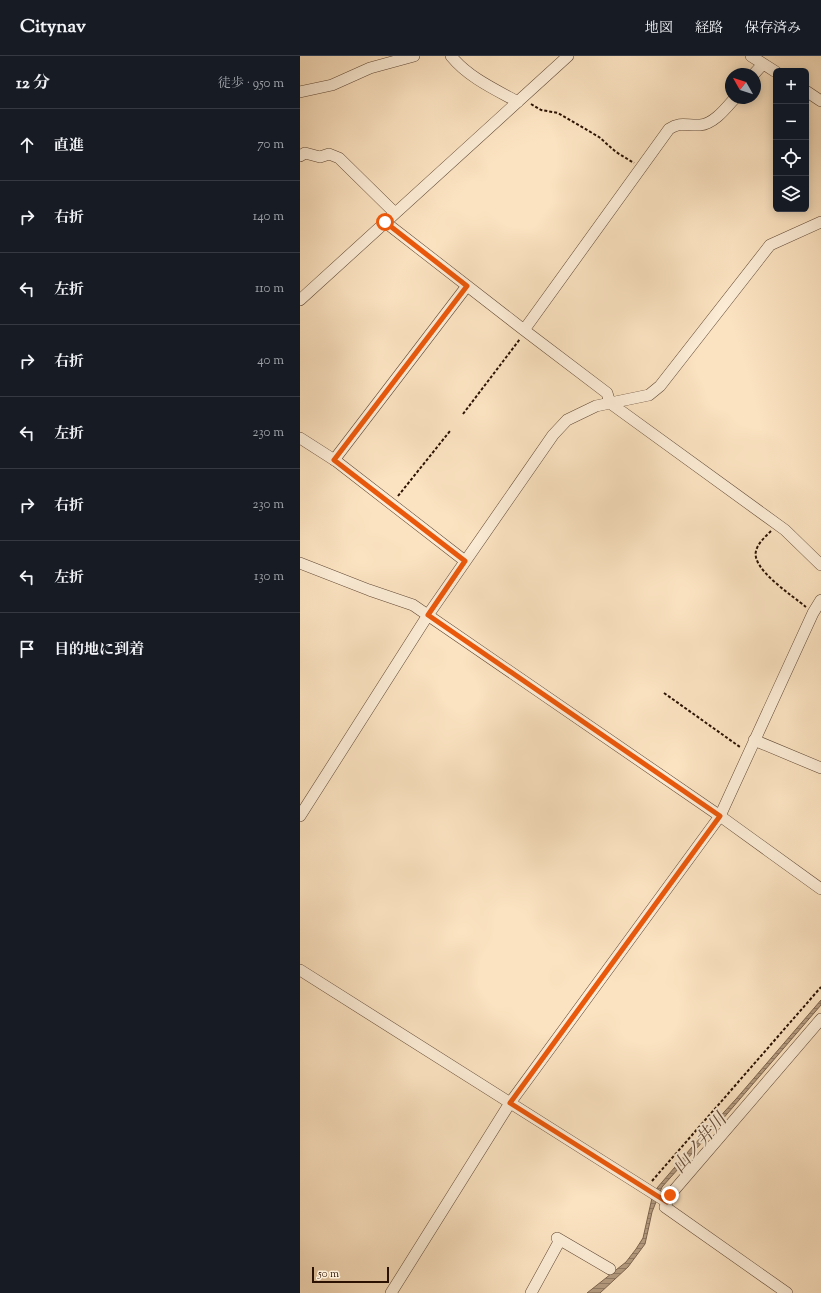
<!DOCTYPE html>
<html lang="ja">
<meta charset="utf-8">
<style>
:root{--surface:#171b24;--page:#20242c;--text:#f1f3f6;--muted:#9ea1a6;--line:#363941}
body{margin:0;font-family:"Sorts Mill Goudy","Noto Serif JP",serif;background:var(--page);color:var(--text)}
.controls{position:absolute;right:12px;top:12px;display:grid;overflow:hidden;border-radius:6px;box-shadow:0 2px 10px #0003}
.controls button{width:36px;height:36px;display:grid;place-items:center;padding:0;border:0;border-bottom:1px solid var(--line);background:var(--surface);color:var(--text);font:20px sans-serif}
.compass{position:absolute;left:425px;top:12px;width:36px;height:36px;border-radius:50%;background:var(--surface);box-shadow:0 2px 10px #0003;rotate:309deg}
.scale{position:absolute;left:12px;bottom:10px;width:77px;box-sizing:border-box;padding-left:4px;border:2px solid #2b1203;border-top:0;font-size:11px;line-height:14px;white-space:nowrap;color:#2b1203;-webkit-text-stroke:3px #fcecd6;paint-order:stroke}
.stop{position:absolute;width:12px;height:12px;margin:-9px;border:3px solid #ea580c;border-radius:50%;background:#fff}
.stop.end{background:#ea580c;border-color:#fff;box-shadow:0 1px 4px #0008}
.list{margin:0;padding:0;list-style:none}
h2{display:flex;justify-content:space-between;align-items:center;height:52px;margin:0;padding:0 16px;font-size:17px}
h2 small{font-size:13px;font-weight:400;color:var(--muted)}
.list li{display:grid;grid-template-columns:26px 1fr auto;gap:12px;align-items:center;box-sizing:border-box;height:72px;padding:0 16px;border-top:1px solid var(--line)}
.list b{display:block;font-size:15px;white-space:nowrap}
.list em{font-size:13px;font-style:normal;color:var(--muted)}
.icon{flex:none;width:22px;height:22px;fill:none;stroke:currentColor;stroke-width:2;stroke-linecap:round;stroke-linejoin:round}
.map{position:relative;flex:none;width:521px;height:1237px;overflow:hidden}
header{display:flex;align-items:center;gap:24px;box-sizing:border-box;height:56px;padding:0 20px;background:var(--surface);border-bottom:1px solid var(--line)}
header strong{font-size:19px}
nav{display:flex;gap:22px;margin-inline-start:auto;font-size:14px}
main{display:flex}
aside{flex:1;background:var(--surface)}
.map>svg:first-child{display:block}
</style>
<header>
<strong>Citynav</strong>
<nav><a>地図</a><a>経路</a><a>保存済み</a></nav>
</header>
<main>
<aside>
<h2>12 分<small>徒歩 · 950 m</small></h2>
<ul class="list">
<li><svg class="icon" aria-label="ahead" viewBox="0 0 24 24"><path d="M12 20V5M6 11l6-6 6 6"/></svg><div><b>直進</b></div><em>70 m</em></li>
<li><svg class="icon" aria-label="right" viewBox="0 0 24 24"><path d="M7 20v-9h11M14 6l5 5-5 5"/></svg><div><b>右折</b></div><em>140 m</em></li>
<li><svg class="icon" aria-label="left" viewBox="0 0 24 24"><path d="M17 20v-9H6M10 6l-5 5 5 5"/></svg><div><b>左折</b></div><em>110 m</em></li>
<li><svg class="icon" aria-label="right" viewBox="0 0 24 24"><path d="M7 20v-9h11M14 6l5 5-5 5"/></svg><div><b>右折</b></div><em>40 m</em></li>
<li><svg class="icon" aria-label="left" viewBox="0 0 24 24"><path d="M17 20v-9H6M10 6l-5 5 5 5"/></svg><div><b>左折</b></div><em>230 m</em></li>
<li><svg class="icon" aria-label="right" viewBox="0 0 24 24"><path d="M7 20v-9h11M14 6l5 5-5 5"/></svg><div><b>右折</b></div><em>230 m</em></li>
<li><svg class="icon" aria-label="left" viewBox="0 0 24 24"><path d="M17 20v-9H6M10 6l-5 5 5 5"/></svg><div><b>左折</b></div><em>130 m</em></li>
<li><svg class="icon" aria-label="arrive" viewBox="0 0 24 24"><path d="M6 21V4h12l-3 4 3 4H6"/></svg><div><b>目的地に到着</b></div></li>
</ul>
</aside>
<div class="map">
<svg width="521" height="1237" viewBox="0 0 521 1237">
<defs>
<pattern id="water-rules" width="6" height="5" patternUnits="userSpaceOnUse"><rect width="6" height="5" fill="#b49b80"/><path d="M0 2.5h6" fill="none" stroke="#937d67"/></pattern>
</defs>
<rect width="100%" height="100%" fill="#fbe2c0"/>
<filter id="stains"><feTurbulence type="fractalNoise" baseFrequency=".005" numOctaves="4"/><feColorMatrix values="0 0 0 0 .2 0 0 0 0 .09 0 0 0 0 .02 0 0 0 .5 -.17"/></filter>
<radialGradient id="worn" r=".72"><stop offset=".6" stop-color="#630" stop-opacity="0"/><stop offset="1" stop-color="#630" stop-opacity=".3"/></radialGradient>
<path fill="url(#water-rules)" stroke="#7d644e" d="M521,944V949L421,1065L362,1131L352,1156L349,1170L345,1188L328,1211L300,1237H287L326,1206L336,1193L343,1182L352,1142L357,1132L392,1091L436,1043Z"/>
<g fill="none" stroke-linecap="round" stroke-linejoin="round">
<defs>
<path id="street" d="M151,0C168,21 194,33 218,46
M451,0L476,16
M454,18L463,8
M506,35L521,45
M0,36L32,29L70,12L114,0
M0,100L5,97L20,101L29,98L39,102L95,157
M85,166L224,274L307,337L310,347L485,474L521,509
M0,244L268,0
M224,274L369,73C381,65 387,70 400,69C414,68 426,52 435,42
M0,382L36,405L165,505
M34,404L167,230
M0,507L69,534L113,549L420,760L521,833
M454,684L521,712
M0,760L128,559L253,379L267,364L296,350L349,339L360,330L470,189L521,166
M0,914L367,1146
M257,1182L310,1213
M91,1237L210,1047L420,760L513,557L521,544
M231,1237L260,1184
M487,1237L365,1151L370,1139L521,963"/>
</defs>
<use href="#street" stroke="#5f4632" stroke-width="12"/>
<path stroke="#2b1203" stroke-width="2" stroke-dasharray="3 2" stroke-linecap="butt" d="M231,48L241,54L258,57L299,81L316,96L334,107
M163,358L220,283
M98,440L150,375
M471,475C465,481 458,487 456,495C451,513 493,540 506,551
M364,637L440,691
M352,1125L521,931"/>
<use href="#street" stroke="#fcecd6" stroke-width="11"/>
</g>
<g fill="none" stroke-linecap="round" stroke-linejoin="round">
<path stroke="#ea580c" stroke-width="5" d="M85,166L167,230L34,404L165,505L128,559L420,760L210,1047L367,1146L370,1139"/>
</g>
<g text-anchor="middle" stroke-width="4" stroke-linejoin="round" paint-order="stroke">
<g font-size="18" font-style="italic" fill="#624935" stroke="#fcecd6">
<text transform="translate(399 1087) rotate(-49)" y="6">山ノ井川</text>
</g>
</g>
<rect width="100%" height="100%" filter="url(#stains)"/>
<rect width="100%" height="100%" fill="url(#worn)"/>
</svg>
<div class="controls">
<button>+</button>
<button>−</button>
<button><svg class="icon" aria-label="locate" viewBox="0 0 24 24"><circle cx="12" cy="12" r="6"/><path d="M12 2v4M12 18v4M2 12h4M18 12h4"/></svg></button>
<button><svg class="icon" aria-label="layers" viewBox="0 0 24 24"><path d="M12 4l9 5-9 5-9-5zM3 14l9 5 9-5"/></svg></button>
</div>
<svg class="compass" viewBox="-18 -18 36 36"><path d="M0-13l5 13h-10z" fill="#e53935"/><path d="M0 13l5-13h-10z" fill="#9ea1a6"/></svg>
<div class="scale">50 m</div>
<div class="stop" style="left:85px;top:166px"></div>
<div class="stop end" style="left:370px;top:1139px"></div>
</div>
</main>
